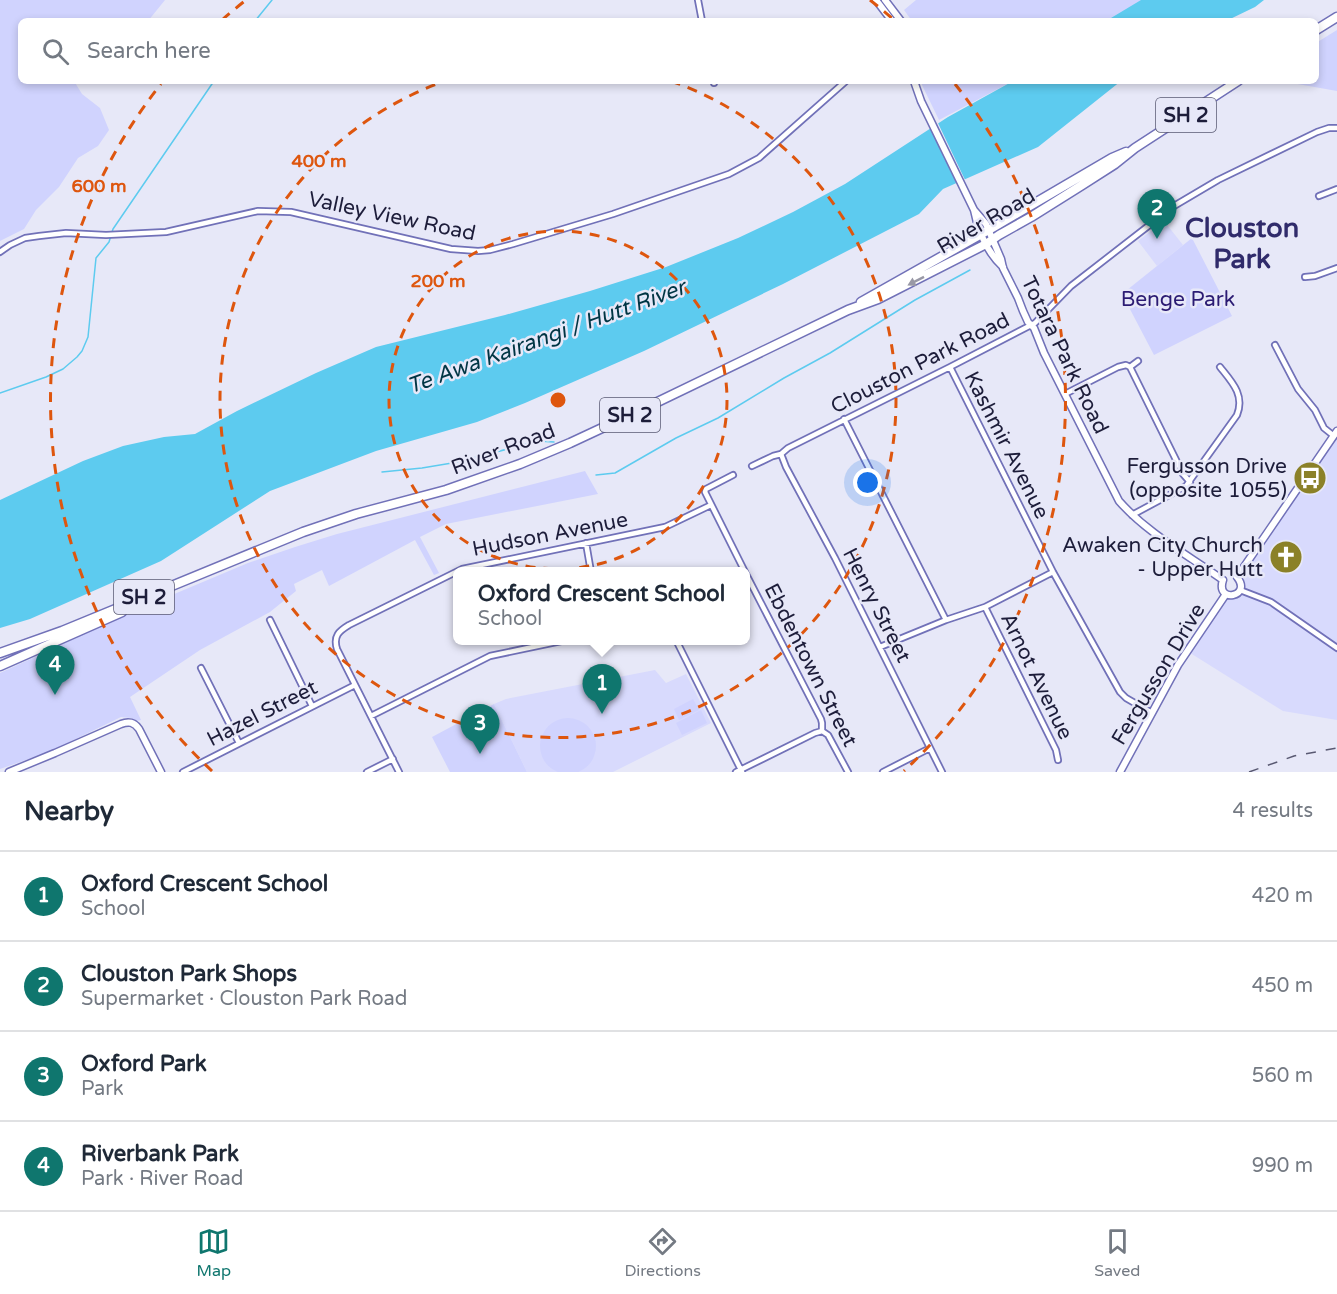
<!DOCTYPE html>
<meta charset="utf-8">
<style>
:root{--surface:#fff;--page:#f2f2f3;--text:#1f2937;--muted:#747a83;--line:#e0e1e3;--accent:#0f766e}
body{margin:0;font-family:"Varela Round",sans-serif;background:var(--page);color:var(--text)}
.you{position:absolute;left:868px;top:483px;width:21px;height:21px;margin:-15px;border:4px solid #fff;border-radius:50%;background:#1a73e8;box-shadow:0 0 0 9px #1a73e833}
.badge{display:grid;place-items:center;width:39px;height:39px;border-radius:50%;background:var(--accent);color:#fff;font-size:20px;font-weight:700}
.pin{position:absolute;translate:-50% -50px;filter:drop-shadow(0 2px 3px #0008)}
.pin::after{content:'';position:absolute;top:32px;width:21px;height:18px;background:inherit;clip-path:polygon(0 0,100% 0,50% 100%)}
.popup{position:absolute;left:453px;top:567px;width:297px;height:78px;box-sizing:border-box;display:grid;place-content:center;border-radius:9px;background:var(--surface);filter:drop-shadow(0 2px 4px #0005);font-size:20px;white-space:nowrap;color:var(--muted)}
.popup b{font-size:22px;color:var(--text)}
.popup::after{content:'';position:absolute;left:50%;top:100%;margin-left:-12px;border:12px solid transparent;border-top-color:var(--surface)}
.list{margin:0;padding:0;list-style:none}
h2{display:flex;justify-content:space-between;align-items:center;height:78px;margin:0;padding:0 24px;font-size:26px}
h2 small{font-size:20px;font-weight:400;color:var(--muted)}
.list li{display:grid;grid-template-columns:39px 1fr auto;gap:18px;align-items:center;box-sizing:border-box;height:90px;padding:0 24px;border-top:2px solid var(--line)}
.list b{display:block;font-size:22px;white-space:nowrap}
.list p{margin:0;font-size:20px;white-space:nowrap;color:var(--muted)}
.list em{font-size:20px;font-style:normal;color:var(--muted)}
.icon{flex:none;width:33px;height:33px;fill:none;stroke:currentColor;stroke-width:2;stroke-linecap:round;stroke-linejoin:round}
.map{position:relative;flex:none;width:1337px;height:772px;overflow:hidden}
.search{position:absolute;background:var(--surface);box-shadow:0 3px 9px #0003;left:18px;right:18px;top:18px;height:66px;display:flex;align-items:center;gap:15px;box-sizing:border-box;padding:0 21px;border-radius:9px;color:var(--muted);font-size:22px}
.sheet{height:438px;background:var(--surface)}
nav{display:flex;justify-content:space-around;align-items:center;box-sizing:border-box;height:84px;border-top:2px solid var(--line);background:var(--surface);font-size:16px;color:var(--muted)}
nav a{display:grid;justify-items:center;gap:3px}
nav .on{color:var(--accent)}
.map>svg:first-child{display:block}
</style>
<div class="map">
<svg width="1337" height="772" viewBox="0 0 1337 772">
<rect width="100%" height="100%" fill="#e7e8f8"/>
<path fill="#d8dafd" d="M1164,221L1183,245L1157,266L1138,241Z
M1337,434V720L1283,711L1187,651L1226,594L1240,590L1237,577Z
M655,670L666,683L686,674L711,723L613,772H527L494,704L506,699Z"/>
<path fill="#d0d3fe" d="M0,0H165L148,21H21V81H74L82,94L100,108L109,130L98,146L78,158L59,187L36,210L24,229L0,241Z
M916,0H1148L1117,21H912L904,10Z
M1337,30V91L1292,83L1290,81H1316V43Z
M922,81H1013L939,120L922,85Z
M1192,238L1232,316L1154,355L1122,294Z
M585,471L598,494L446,524L420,537L439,573L434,575L415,540L329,586L322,570L294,584L296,591L270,612L200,650L130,697L141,720L137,721L131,718L121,717L49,752L0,769V673L141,608L248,563L295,547L337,534Z
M599,684L605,695V701L603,703L590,699L589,693L590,685Z
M693,699L699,710L679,720L674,709Z
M494,704L527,772H450L432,737Z
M701,710L707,723L682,735L676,723Z
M540 746a28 28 0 1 1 56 0a28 28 0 1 1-56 0Z"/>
<path fill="#5dcbef" d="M1141,0H1264L1255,7L1226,21H1106Z
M1013,81H1121L1038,147L943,189L919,214L783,284L644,351L525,403L477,422L376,451L270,491L161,561L30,619L0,628V500L83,461L123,446L164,437L195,434L237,411L316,373L376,347L505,315L590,291L666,267L738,238L793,212L845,184L948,117Z"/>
<path fill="#e7e8f8" d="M937,121L966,182L958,186L929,126Z"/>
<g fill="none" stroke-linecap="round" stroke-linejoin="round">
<path stroke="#5dcbef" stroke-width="1.5" d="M255,21L272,0
M0,393L46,377L63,369L77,357L82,351L88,337L96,258L109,242L113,229L214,81
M382,472L422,468L458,462L538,441L554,442
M596,475L615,473L676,438L718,418L784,378L830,353L915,300L970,270"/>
<defs>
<path id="street" d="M698,0L702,21
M714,81V83
M1319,196L1337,189
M0,252L10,245L25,238L39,236L66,233L106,235L166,232L258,211L291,212L451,249L478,251L490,250L513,244L613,214L729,174L759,158L846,81
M1305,277L1315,276L1337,268
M1275,345L1298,389L1315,410L1324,428L1334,436
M950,367L1053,572L1120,692L1126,698L1152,713
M1130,367L1183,474L1190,482
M1065,394L1118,367L1126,365L1130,367L1138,361
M844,419L946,620
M781,454L786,467L835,558L942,772
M752,466L773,456L781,454L788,448L950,367L1035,323L1071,286L1174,206L1218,180L1317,132L1329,128H1337
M733,475L706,489L705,492L745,572
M1132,515L1186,486L1237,415C1245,395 1232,382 1220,367
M586,543L591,572
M746,574L821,719L822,723V731
M1240,590L1271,602L1337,648
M985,607L1056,750L1058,760
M270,620L312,706
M676,640L742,772
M880,647L946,620L985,607L1053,572
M201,668L239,743
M371,716L490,656L566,640
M822,731L828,735L848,772
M183,772L355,685
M367,772L393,759
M399,772L337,649C333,636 339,631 349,625L462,569L665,527L711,505
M736,772L815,733L822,731
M883,772L930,748"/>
<path id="secondary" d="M876,0L892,21
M885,0L901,21
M914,81L921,101L974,210C978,231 987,252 1003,267
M974,210L986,224L1001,259L1003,268L1018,298L1023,311L1028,322L1034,328L1044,353L1119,501C1148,534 1188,555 1223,580
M1237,577L1337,431
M1223,580C1215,604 1253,597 1237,577
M9,772L55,753L121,724C129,721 134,722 139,729L161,772
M1120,772L1178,665L1226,594"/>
<path id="highway" d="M1316,30L1337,17
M861,302L994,227L1112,158L1126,152
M0,653L62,631L303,532L356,514L446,490L520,464L570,443L645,408L848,310L878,299L986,244L999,235L1031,217L1082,185L1115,164L1135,148L1238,81
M0,666L122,612"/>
</defs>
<use href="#street" stroke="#7171b8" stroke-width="8"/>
<use href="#secondary" stroke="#7171b8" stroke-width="9"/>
<use href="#highway" stroke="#7171b8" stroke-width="11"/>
<use href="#street" stroke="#fff" stroke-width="4.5"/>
<use href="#secondary" stroke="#fff" stroke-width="6"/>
<use href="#highway" stroke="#fff" stroke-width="8"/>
<path stroke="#595972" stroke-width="1.5" stroke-dasharray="10 10" stroke-linecap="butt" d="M1249,772L1294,756L1337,748"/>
</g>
<defs><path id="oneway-solid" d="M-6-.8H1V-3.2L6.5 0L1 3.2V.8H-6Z" transform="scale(1.5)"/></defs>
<use fill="#9999a6" href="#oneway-solid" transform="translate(916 281) rotate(153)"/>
<g fill="none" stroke="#de560e" stroke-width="3" stroke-dasharray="10 8">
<circle cx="558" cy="400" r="169"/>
<path d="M671 81A338 338 0 1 1 445 81"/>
<path d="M212 771A507 507 0 0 1 161 84M222 20A507 507 0 0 1 246 0M870 0A507 507 0 0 1 894 20M955 84A507 507 0 0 1 904 771"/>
</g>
<defs>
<symbol id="bus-disc" viewBox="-11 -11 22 22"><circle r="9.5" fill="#8b8128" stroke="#e7e8f8"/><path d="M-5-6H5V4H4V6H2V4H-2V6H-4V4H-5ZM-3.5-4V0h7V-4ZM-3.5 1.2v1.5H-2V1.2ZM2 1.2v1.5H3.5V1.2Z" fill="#fff"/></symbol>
<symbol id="church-disc" viewBox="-11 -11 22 22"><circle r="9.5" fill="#8b8128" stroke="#e7e8f8"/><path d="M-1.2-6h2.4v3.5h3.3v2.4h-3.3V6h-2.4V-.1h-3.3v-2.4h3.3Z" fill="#fff"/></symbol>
</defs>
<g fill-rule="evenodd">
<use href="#bus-disc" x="1291" y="459" width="38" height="38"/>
<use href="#church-disc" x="1267" y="538" width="38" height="38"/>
</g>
<g text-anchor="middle" stroke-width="5" stroke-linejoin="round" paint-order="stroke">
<g fill="#e7e8f8" stroke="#5a5a73" stroke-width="1.5">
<rect x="1156" y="98" width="60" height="34" rx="4.5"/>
<rect x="600" y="398" width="60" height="34" rx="4.5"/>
<rect x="114" y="580" width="60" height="34" rx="4.5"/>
</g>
<g font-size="20" font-weight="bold" fill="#1d1d3a">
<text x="1186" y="122">SH 2</text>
<text x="630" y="422">SH 2</text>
<text x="144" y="604">SH 2</text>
</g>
<g font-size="21" fill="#1d1d3a" stroke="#e7e8f8">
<text transform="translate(392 216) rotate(12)" y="7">Valley View Road</text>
<text transform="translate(986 221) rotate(-30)" y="7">River Road</text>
<text transform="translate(1065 355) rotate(64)" y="7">Totara Park Road</text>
<text transform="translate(920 363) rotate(-27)" y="7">Clouston Park Road</text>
<text transform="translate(1007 445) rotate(63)" y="7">Kashmir Avenue</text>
<text transform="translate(503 449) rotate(-21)" y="7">River Road</text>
<text transform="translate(550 534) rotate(-11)" y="7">Hudson Avenue</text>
<text transform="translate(877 605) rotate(63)" y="7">Henry Street</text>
<text transform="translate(811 665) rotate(63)" y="7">Ebdentown Street</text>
<text transform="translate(1158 674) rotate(-59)" y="7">Fergusson Drive</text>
<text transform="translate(1037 676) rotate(64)" y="7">Arnot Avenue</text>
<text transform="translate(262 713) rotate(-27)" y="7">Hazel Street</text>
</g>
<g font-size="21" fill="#2b1b73" stroke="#e7e8f8">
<text x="1178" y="306">Benge Park</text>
</g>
<g font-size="21" fill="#1d1d3a" stroke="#e7e8f8" text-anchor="end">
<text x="1287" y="473">Fergusson Drive<tspan x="1287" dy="24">(opposite 1055)</tspan></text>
<text x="1263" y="552">Awaken City Church<tspan x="1263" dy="24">- Upper Hutt</tspan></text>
</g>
<g font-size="22" font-style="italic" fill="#003544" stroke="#e7e8f8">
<text transform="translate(546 336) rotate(-20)" y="8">Te Awa Kairangi / Hutt River</text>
</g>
<g font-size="27" font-weight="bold" fill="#302b6b" stroke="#e7e8f8">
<text x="1242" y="237">Clouston<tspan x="1242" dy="31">Park</tspan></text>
</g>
</g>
<circle cx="558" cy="400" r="9" fill="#de560e" stroke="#e7e8f8" stroke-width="3"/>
<g font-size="18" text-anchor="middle" font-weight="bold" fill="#de560e" stroke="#e7e8f8" stroke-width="5" stroke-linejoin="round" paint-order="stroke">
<text x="319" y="167">400 m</text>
<text x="99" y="192">600 m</text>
<text x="438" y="287">200 m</text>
</g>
</svg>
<div class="you"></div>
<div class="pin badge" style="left:602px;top:714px">1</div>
<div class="popup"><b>Oxford Crescent School</b>School</div>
<div class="pin badge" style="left:1157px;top:239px">2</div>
<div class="pin badge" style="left:480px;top:754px">3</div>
<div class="pin badge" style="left:55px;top:695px">4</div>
<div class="search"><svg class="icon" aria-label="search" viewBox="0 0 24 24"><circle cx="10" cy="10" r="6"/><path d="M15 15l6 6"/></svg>Search here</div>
</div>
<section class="sheet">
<h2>Nearby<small>4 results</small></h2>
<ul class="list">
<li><span class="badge">1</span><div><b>Oxford Crescent School</b><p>School</p></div><em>420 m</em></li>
<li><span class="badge">2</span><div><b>Clouston Park Shops</b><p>Supermarket · Clouston Park Road</p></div><em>450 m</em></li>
<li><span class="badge">3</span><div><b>Oxford Park</b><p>Park</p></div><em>560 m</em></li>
<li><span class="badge">4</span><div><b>Riverbank Park</b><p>Park · River Road</p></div><em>990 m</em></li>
</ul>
</section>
<nav>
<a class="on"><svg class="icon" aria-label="map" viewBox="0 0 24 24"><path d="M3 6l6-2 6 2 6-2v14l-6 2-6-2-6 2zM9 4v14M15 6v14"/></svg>Map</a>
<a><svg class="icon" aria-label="directions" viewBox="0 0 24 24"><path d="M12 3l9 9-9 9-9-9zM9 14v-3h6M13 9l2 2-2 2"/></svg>Directions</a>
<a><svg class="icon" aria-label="saved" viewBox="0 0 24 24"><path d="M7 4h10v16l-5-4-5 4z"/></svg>Saved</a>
</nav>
